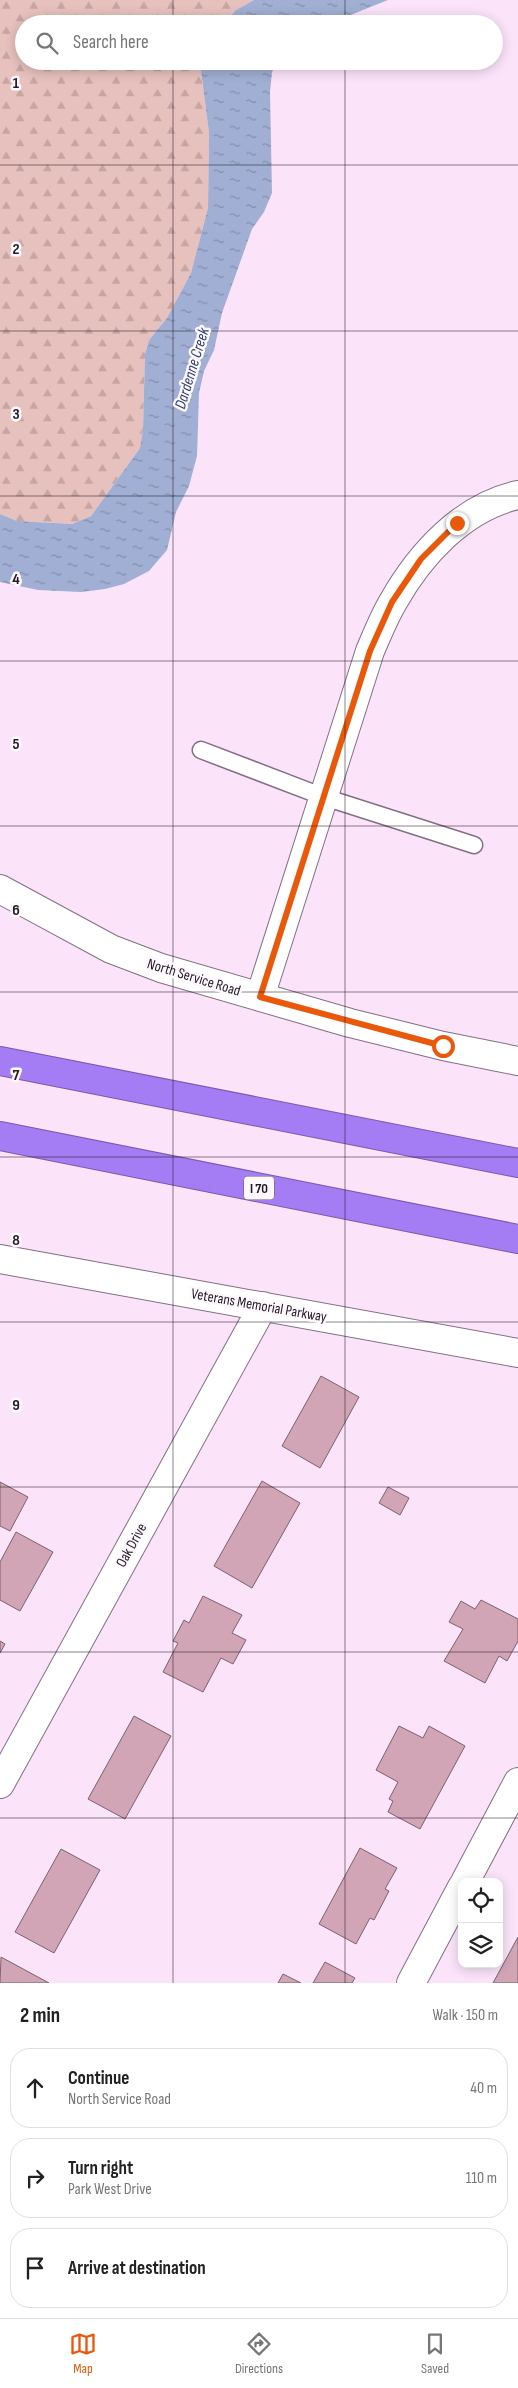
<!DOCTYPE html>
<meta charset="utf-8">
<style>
:root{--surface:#fff;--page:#f2f2f2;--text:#222;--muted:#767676;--line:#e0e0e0;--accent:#ea580c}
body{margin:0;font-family:"Sofia Sans Condensed",sans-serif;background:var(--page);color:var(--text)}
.controls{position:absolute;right:15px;bottom:15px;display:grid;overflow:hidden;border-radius:10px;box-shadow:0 2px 12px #0003}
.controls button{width:45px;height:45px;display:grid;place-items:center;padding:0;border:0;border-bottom:1px solid var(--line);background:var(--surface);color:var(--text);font:25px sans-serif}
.stop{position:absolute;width:15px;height:15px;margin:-11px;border:4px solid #ea580c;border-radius:50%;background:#fff}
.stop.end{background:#ea580c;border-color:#fff;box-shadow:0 1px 5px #0008}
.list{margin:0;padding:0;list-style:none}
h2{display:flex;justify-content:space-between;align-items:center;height:65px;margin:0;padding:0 20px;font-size:21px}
h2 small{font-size:16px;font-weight:400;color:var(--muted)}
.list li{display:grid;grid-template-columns:32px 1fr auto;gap:15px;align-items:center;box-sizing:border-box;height:80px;margin:0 10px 10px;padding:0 10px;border:1px solid var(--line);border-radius:20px}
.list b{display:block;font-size:19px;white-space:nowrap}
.list p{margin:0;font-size:16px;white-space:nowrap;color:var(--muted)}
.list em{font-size:16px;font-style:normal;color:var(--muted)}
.icon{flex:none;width:28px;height:28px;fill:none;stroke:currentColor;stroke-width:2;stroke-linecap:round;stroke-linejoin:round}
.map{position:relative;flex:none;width:518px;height:1983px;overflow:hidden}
.search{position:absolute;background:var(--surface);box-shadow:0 2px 12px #0003;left:15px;right:15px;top:15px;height:55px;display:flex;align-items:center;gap:12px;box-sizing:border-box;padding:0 18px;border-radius:28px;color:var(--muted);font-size:19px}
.sheet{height:335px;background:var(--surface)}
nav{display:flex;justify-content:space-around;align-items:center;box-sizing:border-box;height:70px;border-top:1px solid var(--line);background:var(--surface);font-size:14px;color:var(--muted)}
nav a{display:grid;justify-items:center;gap:2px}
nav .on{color:var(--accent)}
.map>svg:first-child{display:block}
</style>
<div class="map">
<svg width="518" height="1983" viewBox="0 0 518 1983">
<defs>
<pattern id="forest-firs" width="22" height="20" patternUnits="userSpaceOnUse" patternTransform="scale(1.25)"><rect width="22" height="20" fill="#e7c1bd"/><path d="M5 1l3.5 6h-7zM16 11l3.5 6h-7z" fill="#c6a5a2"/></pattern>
<pattern id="water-ripples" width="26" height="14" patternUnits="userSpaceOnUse" patternTransform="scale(1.25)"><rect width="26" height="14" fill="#a0afd3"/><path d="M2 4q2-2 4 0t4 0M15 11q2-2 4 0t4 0" fill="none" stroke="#828eab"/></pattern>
</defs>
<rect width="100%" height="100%" fill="#fbe4fa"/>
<path fill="url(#forest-firs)" d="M0,0H254L236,10L223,24H24V61H204L201,71L209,133L208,208L191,273L167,318L149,340L145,354L143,429L140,448L91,516L72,524L17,521L0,514Z"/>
<path fill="url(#water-ripples)" d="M254,0H388L328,24H223L236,10Z
M204,61H278L272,72L270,92L272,193L264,212L252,229L222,313L214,350L204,371L199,393L197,456L189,486L176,512L167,550L149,571L124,584L105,589L81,592L38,590L0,582V514L17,521L72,524L91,516L140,448L143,429L145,354L149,340L167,318L191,273L208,208L209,133L201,71Z"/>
<path fill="#d1a5b5" stroke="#7c616b" d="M321,1376L359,1397L320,1468L282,1446Z
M262,1481L300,1503L252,1588L214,1566Z
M0,1482L28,1497L10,1531L0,1526Z
M388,1487L409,1498L400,1515L379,1503Z
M16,1532L53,1552L20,1611L0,1600V1562Z
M203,1596L242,1615L232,1633L246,1640L233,1664L221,1658L203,1692L163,1672L178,1643L173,1641L184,1620L189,1623Z
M481,1600L518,1619V1641L507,1661L499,1656L485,1683L444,1661L463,1629L449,1622L461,1601L475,1609Z
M0,1641L5,1644L0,1653Z
M134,1716L171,1736L125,1819L88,1799Z
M399,1726L423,1738L429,1726L465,1746L420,1829L388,1812L393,1801L389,1799L398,1782L376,1770Z
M360,1848L397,1868L385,1889L389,1891L374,1920L370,1918L356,1944L319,1924Z
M61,1849L100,1870L54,1953L15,1932Z
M518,1937V1983H493Z
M1,1957L49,1983H0Z
M325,1962L355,1978L352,1983H313Z
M283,1974L301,1983H278Z"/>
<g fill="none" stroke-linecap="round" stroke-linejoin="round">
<defs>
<path id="lane" d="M201,750L324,797L474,845"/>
<path id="street" d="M0,889L111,949L161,968L350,1023L443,1046L518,1061
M260,997L370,651C377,635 384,617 393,602C420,554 463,507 518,495
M0,1259L518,1353
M0,1784L263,1306
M465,1882L518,1782
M411,1983L462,1887"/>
<path id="highway" d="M0,1061L518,1163
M0,1136L518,1239"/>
</defs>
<use href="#lane" stroke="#836f83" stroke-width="19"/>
<use href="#street" stroke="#836f83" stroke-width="30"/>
<use href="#highway" stroke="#785bac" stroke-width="30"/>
<use href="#lane" stroke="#fff" stroke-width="16"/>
<use href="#street" stroke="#fff" stroke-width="28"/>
<use href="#highway" stroke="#a47cf4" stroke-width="28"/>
</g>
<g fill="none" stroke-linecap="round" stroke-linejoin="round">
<path stroke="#ea580c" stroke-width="6" d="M443,1046L260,997L370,651L392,602L421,559L457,523"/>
</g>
<path fill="none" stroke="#251d25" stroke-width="1" stroke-opacity="0.55" d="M173,0V24M345,0V24M173,61V1983M345,61V1983M0,165H518M0,331H518M0,496H518M0,661H518M0,826H518M0,992H518M0,1157H518M0,1322H518M0,1487H518M0,1652H518M0,1818H518"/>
<g text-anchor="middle" stroke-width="5" stroke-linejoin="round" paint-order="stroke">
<rect fill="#fdf8fd" stroke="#665f66" stroke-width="1" x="244" y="1176.5" width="30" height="23" rx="4"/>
<g font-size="14" font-weight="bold" fill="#251d25">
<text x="259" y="1193">I 70</text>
</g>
<g font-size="15" fill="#251d25" stroke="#fdf8fd">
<text transform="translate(194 977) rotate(17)" y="5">North Service Road</text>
<text transform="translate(259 1305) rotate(10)" y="5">Veterans Memorial Parkway</text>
<text transform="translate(131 1545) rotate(-61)" y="5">Oak Drive</text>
</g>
<g font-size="16" font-style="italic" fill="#2d3e6e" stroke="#fdf8fd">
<text transform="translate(191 368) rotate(-73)" y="6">Dardenne Creek</text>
</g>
</g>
<g font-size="16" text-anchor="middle" font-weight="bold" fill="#251d25" stroke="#fdf8fd" stroke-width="5" stroke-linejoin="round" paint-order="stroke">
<text x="16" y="88">1</text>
<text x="16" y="254">2</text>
<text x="16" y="419">3</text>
<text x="16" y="584">4</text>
<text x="16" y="749">5</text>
<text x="16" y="915">6</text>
<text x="16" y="1080">7</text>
<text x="16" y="1245">8</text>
<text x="16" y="1410">9</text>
</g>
</svg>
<div class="controls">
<button><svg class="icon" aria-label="locate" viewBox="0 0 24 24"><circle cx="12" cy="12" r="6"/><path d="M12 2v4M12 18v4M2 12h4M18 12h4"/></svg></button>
<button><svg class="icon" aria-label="layers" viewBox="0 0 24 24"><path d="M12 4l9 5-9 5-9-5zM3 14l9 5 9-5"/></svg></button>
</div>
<div class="stop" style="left:443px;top:1046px"></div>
<div class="stop end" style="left:457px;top:523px"></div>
<div class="search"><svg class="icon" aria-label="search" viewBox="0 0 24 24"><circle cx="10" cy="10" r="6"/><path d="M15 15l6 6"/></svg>Search here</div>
</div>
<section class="sheet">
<h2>2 min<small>Walk · 150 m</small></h2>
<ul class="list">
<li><svg class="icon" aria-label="ahead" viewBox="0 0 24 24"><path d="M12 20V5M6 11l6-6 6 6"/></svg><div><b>Continue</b><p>North Service Road</p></div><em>40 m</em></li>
<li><svg class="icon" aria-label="right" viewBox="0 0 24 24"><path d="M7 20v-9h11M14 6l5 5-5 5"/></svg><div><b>Turn right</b><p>Park West Drive</p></div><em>110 m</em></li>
<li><svg class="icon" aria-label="arrive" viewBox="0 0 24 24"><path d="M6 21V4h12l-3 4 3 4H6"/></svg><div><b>Arrive at destination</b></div></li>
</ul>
</section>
<nav>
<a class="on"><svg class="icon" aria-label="map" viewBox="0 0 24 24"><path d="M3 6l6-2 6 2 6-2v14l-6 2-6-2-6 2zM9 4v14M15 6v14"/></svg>Map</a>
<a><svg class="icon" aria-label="directions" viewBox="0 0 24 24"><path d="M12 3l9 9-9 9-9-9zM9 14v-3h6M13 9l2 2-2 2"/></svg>Directions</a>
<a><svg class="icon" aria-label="saved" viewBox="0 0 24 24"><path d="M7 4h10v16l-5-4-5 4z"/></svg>Saved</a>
</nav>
